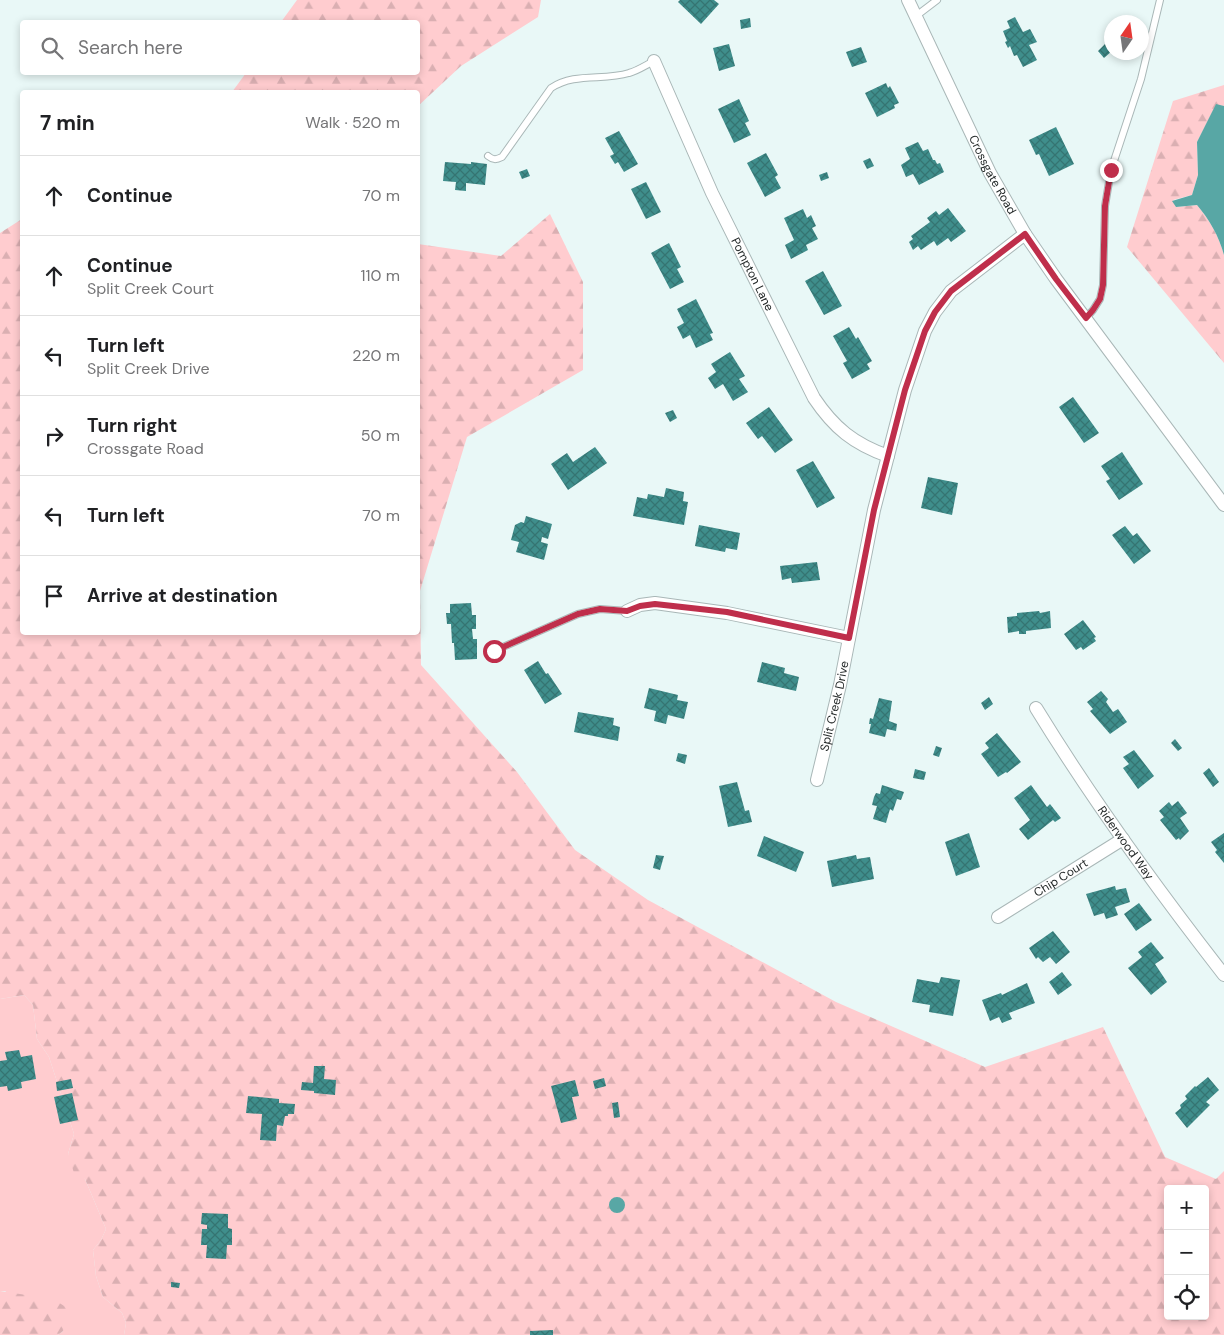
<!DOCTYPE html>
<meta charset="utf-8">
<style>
:root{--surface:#fff;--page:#f2f2f2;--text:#202124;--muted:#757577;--line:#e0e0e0}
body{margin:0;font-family:"DM Sans",sans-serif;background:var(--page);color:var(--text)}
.controls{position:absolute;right:15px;bottom:15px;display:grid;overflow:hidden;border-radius:5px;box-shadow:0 2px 8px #0003}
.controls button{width:45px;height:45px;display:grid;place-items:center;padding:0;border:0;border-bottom:1px solid var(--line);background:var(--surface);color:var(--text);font:25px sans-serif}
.compass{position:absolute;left:1104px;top:15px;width:45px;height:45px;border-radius:50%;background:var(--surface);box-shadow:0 2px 8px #0003;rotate:13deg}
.stop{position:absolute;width:15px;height:15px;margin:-11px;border:4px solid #bf2e4b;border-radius:50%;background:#fff}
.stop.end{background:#bf2e4b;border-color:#fff;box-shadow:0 1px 5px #0008}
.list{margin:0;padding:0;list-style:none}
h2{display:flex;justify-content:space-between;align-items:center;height:65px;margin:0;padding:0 20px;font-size:21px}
h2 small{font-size:16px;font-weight:400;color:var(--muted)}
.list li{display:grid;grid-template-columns:32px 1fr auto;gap:15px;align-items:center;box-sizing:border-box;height:80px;padding:0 20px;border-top:1px solid var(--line)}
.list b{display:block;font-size:19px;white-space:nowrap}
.list p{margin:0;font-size:16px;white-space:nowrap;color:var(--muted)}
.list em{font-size:16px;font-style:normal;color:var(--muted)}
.icon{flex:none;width:28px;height:28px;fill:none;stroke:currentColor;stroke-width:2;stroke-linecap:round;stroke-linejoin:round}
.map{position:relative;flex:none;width:1224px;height:1335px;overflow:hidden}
.search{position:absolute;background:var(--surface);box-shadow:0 2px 8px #0003;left:20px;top:20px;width:400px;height:55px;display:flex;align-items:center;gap:12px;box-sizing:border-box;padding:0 18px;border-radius:5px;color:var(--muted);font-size:19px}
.panel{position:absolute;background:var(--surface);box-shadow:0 2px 8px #0003;left:20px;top:90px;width:400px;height:545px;border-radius:5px}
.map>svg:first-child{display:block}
</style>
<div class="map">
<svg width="1224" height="1335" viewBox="0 0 1224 1335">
<defs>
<pattern id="forest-firs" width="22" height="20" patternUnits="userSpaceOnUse" patternTransform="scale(1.25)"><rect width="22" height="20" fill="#ffcccf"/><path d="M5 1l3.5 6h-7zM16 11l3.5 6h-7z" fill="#daafb2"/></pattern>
<pattern id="building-cross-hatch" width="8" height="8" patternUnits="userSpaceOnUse" patternTransform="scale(1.25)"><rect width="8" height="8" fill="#3f8e8c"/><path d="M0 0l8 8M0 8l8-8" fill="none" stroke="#357472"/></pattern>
</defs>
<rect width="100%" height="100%" fill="#e9f8f7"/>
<path fill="#ffcccf" d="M24,995L33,1005L37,1039L49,1057L74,1134L68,1154L85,1179L106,1229L101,1240L93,1250L96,1276L103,1297L122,1313L126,1323L124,1335H58L63,1331L5,1291H0V999Z"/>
<path fill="url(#forest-firs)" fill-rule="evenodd" d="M297,0H541L538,17L461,66L418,106V92H232L246,73L418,72V22H281Z
M1224,85V106L1216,105L1197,142L1198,175L1192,195L1173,200L1176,207L1197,205C1209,219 1219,236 1224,255V363L1127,247L1173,101Z
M550,214L583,282V370L467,437L420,591L421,665L517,772L575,850L648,900L836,1002L985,1067L1103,1027L1165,1157L1216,1179L1224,1171V1335H124L126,1323L122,1313L103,1297L96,1276L93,1250L101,1240L106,1229L85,1179L74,1173L68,1154L74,1134L49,1057L37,1039L33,1005L24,995L0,999V233L22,219V632H418V244L501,256ZM1168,1189H1205V1316H1168Z
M0,1291L53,1299L69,1309L63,1331L58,1335H0Z"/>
<path fill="#58a7a5" d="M1216,104L1224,106V255C1219,236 1209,219 1197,205L1176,207L1172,201L1192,195L1198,175L1197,142Z
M609 1205a8 8 0 1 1 16 0a8 8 0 1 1-16 0Z"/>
<path fill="url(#building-cross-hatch)" d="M680,0H714L719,4L701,24L678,2Z
M1015,17L1023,32L1030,29L1037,42L1029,45L1037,60L1023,67L1017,55L1014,56L1010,46L1008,48L1005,42L1007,41L1003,31L1010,28L1007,21Z
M750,18L751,27L741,29L740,20Z
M729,44L735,66L719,71L713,48Z
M1105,44L1112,51L1104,58L1098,51Z
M861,47L867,62L852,67L846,52Z
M886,83L888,88L890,86L899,103L894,105L895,108L877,117L865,93Z
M739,99L749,121L745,123L751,135L734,143L718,109Z
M1056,127L1074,164L1049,176L1039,154L1036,155L1029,140Z
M619,131L638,164L624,172L618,162L615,164L610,156L614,154L605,138Z
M918,142L923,151L928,149L933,160H935L937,164L940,163L944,172L919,185L913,174L906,177L901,165L910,159L905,148Z
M766,153L778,175L775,177L781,188L765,197L747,163Z
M870,158L874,166L867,169L863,161Z
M445,162L471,164V162L487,164L485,185L466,183V191L455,190L456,182L443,181Z
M527,169L530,176L522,179L519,172Z
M827,172L829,178L821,181L819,175Z
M646,182L661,212L646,219L631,189Z
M948,208L966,231L951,242L948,238L937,246L934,241L921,250L918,246L913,250L909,242L913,239L911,236L930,222L927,218L936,211L939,215Z
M803,209L807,218L811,215L816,226L812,228L818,239L806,245L808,250L791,259L785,245L794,240L784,218Z
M669,243L681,267L677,269L684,282L670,289L651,253Z
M823,271L842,306L824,315L805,281Z
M696,299L713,333L710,334L713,340L696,348L690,335L683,339L677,327L684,323L677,309Z
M849,327L856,339L858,337L872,361L867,364L870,369L852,379L843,363L847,361L833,336Z
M730,352L745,376L739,379L748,392L733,401L723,384L715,389L708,378L716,372L711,364Z
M1073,397L1099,433L1084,443L1059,407Z
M769,407L793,440L775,453L762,436L758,439L746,423Z
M673,410L677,418L670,422L665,413Z
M595,447L607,463L568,490L551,464L567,453L573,462Z
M1122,452L1143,484L1119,500L1106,481L1110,479L1101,466Z
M813,461L835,498L817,508L796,470Z
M928,477L958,483L952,515L921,508Z
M666,488L684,492L683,501L688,502L684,525L633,516L637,497L647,499L648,494L664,497Z
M526,516L552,524L548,539L542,537L541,542L548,544L544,560L516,552L519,542L511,540L515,525L521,522L524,523Z
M699,525L740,533L737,550L726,548L725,552L695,546Z
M1125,526L1133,536L1137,533L1151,551L1134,564L1112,535Z
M817,562L820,580L792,583L791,578L782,580L780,566Z
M471,603L472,615H476V629H472L473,639H477V659L455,660L454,643H452L451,624H447L446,613H450V604Z
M1039,611L1040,613L1050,611L1051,628L1026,631V634H1019V631L1008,633L1007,617L1017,616V613Z
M1083,620L1096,637L1094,638L1096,641L1083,650L1081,647L1076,650L1064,634Z
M538,661L546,674L548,673L562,694L545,704L524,670Z
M762,662L785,668L784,673L799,677L796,691L757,682Z
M649,688L678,695L677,700L688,702L684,719L668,715L666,724L654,721L656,711L644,708Z
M1101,691L1108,699L1106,702L1113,712L1118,709L1127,722L1110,734L1090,711L1093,709L1087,702Z
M989,697L993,704L985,710L981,703Z
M879,698L892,701L889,721L897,724L896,731L887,729L885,737L869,733L871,724H869L870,718L873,719Z
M578,712L614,718L613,725L620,727L618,741L574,732Z
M997,733L1021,762L1007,773L1006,772L998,777L981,754L989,748L985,743Z
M1175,739L1182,748L1178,751L1171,743Z
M936,746L942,748L939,757L933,755Z
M1134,750L1154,776L1138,789L1123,768L1129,764L1123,757Z
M678,753L687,755L685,764L676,761Z
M1209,768L1219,782L1213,787L1203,773Z
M915,769L926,772L924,780L913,778Z
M737,782L745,811L749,810L752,822L728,827L719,786Z
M882,785L904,792L901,800L897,799L893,811L890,809L886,823L873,819L877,806L872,805L874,797L876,793L880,794Z
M1031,785L1047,807L1050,804L1061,818L1055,822L1053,820L1028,840L1019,829L1030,820L1014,798Z
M1178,801L1187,813L1180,818L1189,831L1180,840L1179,838L1176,840L1160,820L1164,817L1159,811L1169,802L1172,806Z
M969,833L980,867L956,876L945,842Z
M1224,833V863L1215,852L1217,850L1211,842Z
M764,836L804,852L796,872L757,856Z
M656,855L664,856L660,870L653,868Z
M856,855L857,859L870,857L874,879L832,887L827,861Z
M1115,886L1116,890L1126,888L1130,902L1115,907L1118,915L1106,919L1104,913L1094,916L1086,894Z
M1139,903L1152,920L1136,931L1124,914Z
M1053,931L1070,952L1056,964L1050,957L1043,962L1038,957L1036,959L1029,948Z
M1151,942L1164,958L1155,964L1167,982L1151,995L1128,968L1142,957L1138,952Z
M1062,972L1072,985L1058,995L1049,982Z
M941,977L960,980L953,1016L929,1012L930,1005L912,1002L917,979L939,983Z
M1027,983L1035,1003L1009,1013L1012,1019L1002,1023L999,1017L990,1021L982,1000L1001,993L1002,995Z
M19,1050L21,1057L32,1055L36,1079L21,1082L22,1088L8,1091L7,1086L0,1087V1061L7,1060L5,1052Z
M314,1066H325L324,1079L336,1080L335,1095L314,1093V1091L301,1090L302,1082L313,1083Z
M1208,1077L1219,1090L1206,1102L1210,1105L1187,1128L1175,1113L1181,1108L1180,1105L1187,1099L1185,1096L1195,1086L1196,1087Z
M604,1078L606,1086L595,1089L593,1081Z
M71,1079L73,1088L57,1091L56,1082Z
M575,1080L579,1096L572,1097L577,1119L561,1123L551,1086Z
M72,1093L78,1120L60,1124L54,1097Z
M248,1096L279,1099V1103L295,1104L294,1114H288V1116H285L283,1126L277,1125L276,1141L260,1140L262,1114L246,1113Z
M618,1102L620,1117L614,1118L612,1103Z
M202,1213L228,1214V1228L232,1229V1245H227L226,1259L206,1258L207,1245H201L202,1229H207V1225L201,1224Z
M171,1282L180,1283L179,1288L171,1287Z
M553,1330V1335H530V1331Z"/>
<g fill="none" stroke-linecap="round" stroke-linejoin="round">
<defs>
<path id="lane" d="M916,16L937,0
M488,156C493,160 496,160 502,157L551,88C575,72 603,81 629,73C637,71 646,65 654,61
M1086,318L1093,310L1100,299L1103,285L1105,206L1111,170L1141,79L1160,0
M494,651L578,614L600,609L627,611"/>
<g id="street">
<path id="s1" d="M908,0L990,173L1025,234L1056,279L1224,505"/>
<path id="s2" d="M654,61L712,193L814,398C834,428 854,444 888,456"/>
<path d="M627,611L640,605L655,603L727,613L849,638"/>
<path id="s3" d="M1036,708C1093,801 1157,889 1224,975"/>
<path id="s4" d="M817,780L840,685L874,510L905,390L925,331L935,312L951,291L1025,234"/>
<path id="s5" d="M998,917L1123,839"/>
</g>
</defs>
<use href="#lane" stroke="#a9b7b7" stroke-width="8"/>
<use href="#street" stroke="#a9b7b7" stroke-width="14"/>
<use href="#lane" stroke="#fff" stroke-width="6"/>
<use href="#street" stroke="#fff" stroke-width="12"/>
</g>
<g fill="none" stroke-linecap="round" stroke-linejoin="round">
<path stroke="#bf2e4b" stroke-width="6" d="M494,651L578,614L600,609L627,611L640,606L655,604L727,612L849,638L874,510L905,390L925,331L935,312L951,291L1025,234L1056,279L1086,318L1093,310L1100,299L1103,285L1105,206L1111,170"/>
</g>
<g text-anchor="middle" stroke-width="4" stroke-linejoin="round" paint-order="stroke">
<g font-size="12" fill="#242929" stroke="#fff">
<text dy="4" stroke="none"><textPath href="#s1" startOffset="194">Crossgate Road</textPath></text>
<text dy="4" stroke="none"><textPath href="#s2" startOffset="235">Pompton Lane</textPath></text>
<text dy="4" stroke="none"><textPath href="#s4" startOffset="76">Split Creek Drive</textPath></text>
<text dy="4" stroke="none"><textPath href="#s3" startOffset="162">Riderwood Way</textPath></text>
<text dy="4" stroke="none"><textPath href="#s5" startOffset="74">Chip Court</textPath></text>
</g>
</g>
</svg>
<div class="controls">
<button>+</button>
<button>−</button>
<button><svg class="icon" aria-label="locate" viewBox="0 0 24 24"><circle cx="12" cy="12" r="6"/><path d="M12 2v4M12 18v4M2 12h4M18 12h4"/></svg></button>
</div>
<svg class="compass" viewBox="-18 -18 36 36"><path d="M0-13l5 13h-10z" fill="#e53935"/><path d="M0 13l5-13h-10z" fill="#757577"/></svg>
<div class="stop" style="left:494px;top:651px"></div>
<div class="stop end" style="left:1111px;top:170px"></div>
<div class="search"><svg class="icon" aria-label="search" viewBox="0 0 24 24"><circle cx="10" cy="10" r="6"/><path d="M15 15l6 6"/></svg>Search here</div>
<section class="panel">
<h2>7 min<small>Walk · 520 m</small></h2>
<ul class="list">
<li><svg class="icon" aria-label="ahead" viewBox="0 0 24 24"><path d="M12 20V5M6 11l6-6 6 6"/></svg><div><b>Continue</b></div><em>70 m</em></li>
<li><svg class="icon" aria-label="ahead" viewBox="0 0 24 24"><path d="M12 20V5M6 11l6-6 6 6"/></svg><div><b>Continue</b><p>Split Creek Court</p></div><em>110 m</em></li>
<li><svg class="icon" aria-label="left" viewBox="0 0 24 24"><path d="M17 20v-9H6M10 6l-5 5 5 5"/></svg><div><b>Turn left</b><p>Split Creek Drive</p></div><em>220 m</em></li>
<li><svg class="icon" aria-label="right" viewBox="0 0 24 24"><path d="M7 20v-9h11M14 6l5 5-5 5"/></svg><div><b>Turn right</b><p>Crossgate Road</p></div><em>50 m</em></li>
<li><svg class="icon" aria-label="left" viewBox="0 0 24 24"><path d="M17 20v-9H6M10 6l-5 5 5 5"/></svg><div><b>Turn left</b></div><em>70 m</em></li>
<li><svg class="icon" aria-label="arrive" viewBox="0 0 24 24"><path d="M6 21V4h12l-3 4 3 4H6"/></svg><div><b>Arrive at destination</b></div></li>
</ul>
</section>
</div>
